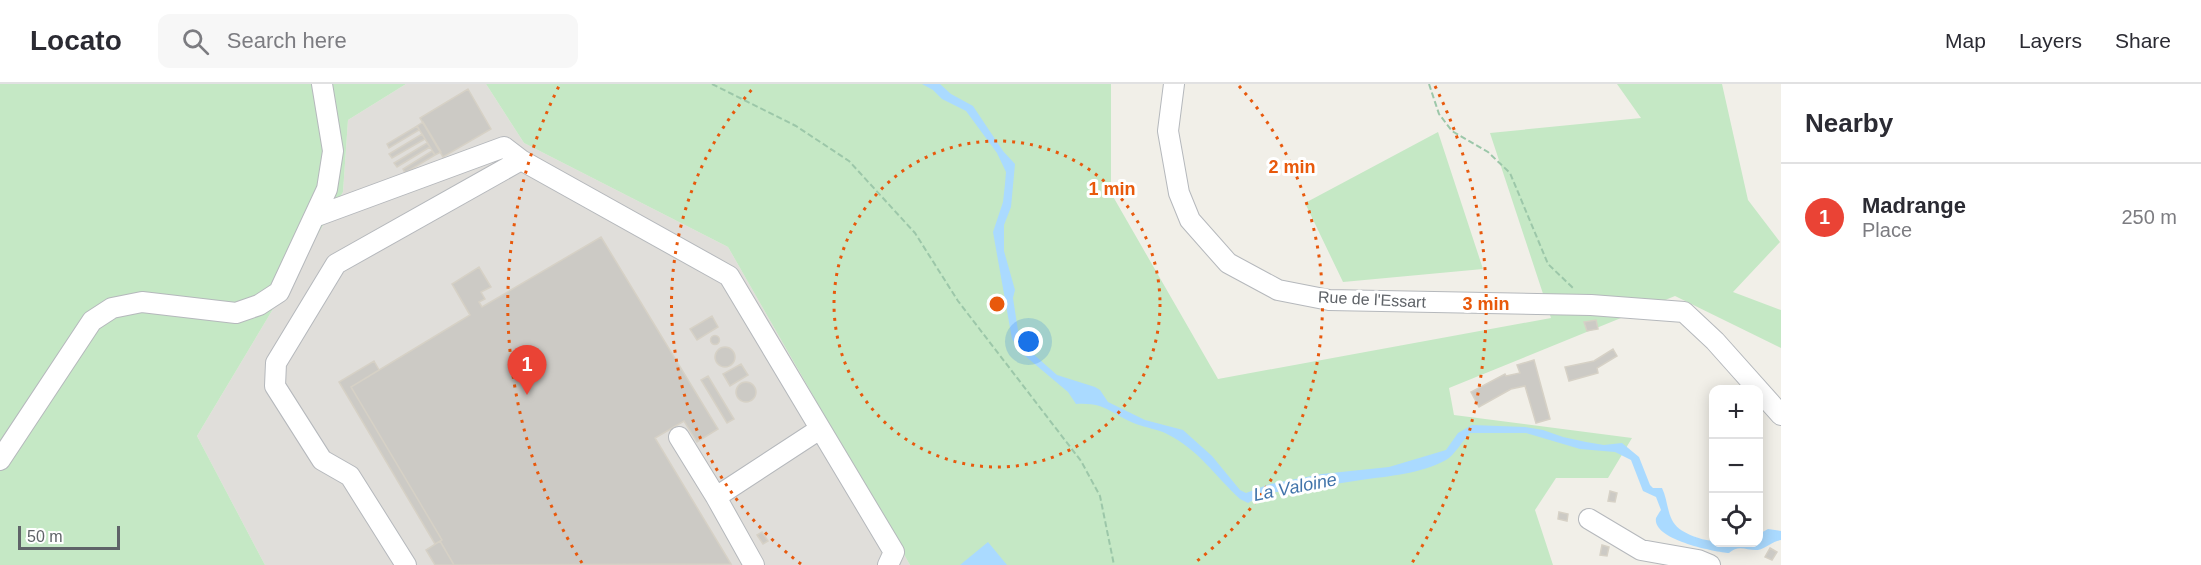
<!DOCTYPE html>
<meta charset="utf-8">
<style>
:root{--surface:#fff;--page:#f7f7f7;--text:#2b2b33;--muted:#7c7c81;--line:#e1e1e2;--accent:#ea4335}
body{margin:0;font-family:Arial,sans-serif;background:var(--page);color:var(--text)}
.controls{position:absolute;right:18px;bottom:18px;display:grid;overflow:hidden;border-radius:12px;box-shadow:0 3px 15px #0003}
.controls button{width:54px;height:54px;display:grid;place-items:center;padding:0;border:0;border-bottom:2px solid var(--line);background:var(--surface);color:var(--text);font:30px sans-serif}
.scale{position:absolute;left:18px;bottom:15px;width:102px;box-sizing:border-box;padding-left:6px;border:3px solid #5f6368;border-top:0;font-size:16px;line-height:21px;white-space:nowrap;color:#5f6368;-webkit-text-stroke:4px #fff;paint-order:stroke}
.you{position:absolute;left:1029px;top:258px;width:21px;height:21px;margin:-15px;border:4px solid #fff;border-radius:50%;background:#1a73e8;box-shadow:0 0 0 9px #1a73e833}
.badge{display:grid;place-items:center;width:39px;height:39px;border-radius:50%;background:var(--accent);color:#fff;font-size:20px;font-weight:700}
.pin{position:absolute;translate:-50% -50px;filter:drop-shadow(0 2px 3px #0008)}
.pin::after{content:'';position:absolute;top:32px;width:21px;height:18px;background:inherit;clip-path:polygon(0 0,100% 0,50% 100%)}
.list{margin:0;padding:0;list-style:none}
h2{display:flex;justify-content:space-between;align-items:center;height:78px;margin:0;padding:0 24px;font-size:26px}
h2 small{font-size:20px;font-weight:400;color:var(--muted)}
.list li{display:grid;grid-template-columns:39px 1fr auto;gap:18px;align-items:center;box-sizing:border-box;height:108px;padding:0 24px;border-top:2px solid var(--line)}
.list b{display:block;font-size:22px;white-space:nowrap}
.list p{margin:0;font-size:20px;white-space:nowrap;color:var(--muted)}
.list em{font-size:20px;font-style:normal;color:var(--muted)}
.icon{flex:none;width:33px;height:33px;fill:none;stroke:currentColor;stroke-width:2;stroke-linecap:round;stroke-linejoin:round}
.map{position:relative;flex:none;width:1781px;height:481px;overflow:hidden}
header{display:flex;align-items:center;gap:36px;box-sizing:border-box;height:84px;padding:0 30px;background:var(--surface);border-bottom:2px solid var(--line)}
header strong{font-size:28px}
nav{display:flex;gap:33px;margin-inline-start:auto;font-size:21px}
.search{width:420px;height:54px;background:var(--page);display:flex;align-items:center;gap:15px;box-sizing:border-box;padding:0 21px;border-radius:12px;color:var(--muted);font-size:22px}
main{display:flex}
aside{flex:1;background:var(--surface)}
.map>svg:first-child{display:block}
</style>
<header>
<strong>Locato</strong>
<div class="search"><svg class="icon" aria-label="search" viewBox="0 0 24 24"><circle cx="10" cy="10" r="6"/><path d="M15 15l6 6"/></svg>Search here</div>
<nav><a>Map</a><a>Layers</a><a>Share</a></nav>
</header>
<main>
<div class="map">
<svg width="1781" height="481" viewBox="0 0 1781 481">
<rect width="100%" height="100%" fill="#f1efe8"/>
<path fill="#e0deda" d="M406,0H486L524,59L728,163L910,481H265L197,352L343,108L348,36Z"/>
<path fill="#c5e8c5" d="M0,0H406L348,36L343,108L197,352L265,481H0Z
M486,0H1111V109L1218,295L1551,234L1490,49L1641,34L1617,0H1722L1748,116L1780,158L1733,208L1781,226V264L1675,212L1449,304L1454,331L1632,354L1608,394H1556L1535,426L1553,481H910L728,163L524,59Z
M1438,48L1483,185L1343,198L1305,119Z"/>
<path fill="#aadaff" d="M922,0H940L951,10L973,22L1003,67L1015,80L1011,123L1004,141V167L1015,206L1013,214L1019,253L1031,268L1057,291L1095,303L1100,306L1108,318L1145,336L1183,346L1212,372L1240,406L1246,409L1270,400L1322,390L1389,383L1446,366L1458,349L1472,341L1525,343L1543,346L1563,353L1586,358L1604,361L1622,359L1639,373L1650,401L1653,404H1662C1667,414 1667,426 1672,436C1678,449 1701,456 1713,457L1714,458H1758L1759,450L1768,445L1781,447V456C1773,457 1766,464 1758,466C1747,467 1739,460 1729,469C1716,468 1652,456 1656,434C1656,434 1660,427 1661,426L1656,413L1643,407L1631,376L1615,368L1580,365L1526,349H1470C1462,357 1455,371 1446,376C1420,390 1389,392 1361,396C1329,401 1297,405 1264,410L1248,419L1240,415C1216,393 1198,365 1167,350C1158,345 1146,344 1136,340C1111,330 1106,318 1076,320L1068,308L1024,271L1012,255L993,148L1003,118L1005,100L1006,88L997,69L966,27L942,15L933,6Z
M988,458L1007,481H960Z"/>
<path fill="#cccac5" stroke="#d6d1c6" stroke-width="1.5" d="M468,5L491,45L443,73L420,34Z
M423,38L441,68L435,71L417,42Z
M417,42L419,46L389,64L387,60Z
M422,50L425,55L392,74L389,70Z
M427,59L430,63L397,83L394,79Z
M432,67L435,71L405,89L403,85Z
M601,153L718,345L697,358L684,337L655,354L731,480L454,481L440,457L442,456L351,303L470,231L452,200L479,183L491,203L481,208L485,215L479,218L482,223Z
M712,232L718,243L697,256L690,245Z
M1596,236L1598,245L1587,247L1584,238Z
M710.5 256a4.5 4.5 0 1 1 9 0a4.5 4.5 0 1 1-9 0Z
M715 273a10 10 0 1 1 20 0a10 10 0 1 1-20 0Z
M1613,265L1617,272L1597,284L1598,289L1569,297L1565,283L1594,277Z
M1534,276L1550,335L1536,339L1525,302L1511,305L1479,323L1471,308L1505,290L1506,292L1520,289L1517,281Z
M374,277L379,286L351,303L442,456L435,460L339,298Z
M741,280L748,291L730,302L723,290Z
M708,292L734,335L727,339L701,296Z
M736 308a10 10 0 1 1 20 0a10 10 0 1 1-20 0Z
M1610,407L1617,409L1615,418L1608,417Z
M1559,428L1568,430L1567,437L1558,435Z
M762,448L768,457L763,460L757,451Z
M440,457L454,481H435L426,466Z
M1602,461L1609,463L1607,472L1600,471Z
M1770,464L1777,468L1772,476L1765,473Z"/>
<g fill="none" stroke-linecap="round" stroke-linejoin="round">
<defs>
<path id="minor" d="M1174,0L1168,47L1179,109L1190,136L1228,179L1278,206L1329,216L1591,221L1684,228L1715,257L1781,331
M314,133L504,63L521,76
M679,353L716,413
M0,376L92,237L112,224L142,218L236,229L259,221L279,208L327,105L333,67L322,0
M1589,435L1641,466L1698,476L1710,481
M406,481L350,392L322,376L275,302L276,279L336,180L521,76L729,192L894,468L888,481
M754,481L716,413L820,345"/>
</defs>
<use href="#minor" stroke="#b5b8bc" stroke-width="22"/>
<path stroke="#9cc7a9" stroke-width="2" stroke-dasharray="6 3" stroke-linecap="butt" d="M712,0L796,42L849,77L915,149L958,217L1081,377L1100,412L1114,481
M1429,0L1439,30L1452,47L1488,68L1510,89L1548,180L1573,204"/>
<use href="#minor" stroke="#fff" stroke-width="20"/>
</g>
<g fill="none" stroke="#e8590c" stroke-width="3" stroke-dasharray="3 6">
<circle cx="997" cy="220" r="163"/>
<path d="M801 480A326 326 0 0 1 755 2M1239 2A326 326 0 0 1 1193 480"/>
<path d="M582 479A489 489 0 0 1 559 2M1435 2A489 489 0 0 1 1412 479"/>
</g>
<g text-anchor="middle" stroke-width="6" stroke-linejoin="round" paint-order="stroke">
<g font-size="16" fill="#5f6368" stroke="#fff">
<text transform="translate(1372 215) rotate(3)" y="6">Rue de l'Essart</text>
</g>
<g font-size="18" font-style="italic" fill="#4174aa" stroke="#fff">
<text transform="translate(1295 403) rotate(-11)" y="6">La Valoine</text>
</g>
</g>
<circle cx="997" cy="220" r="9" fill="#e8590c" stroke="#fff" stroke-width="3"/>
<g font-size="18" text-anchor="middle" font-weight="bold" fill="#e8590c" stroke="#fff" stroke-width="6" stroke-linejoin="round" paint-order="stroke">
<text x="1292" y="89">2 min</text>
<text x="1112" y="111">1 min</text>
<text x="1486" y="226">3 min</text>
</g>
</svg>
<div class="controls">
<button>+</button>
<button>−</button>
<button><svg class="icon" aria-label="locate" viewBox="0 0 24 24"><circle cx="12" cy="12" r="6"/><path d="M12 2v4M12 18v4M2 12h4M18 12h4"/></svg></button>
</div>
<div class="scale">50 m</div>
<div class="you"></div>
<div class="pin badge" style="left:527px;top:311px">1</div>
</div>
<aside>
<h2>Nearby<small></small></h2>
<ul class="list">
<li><span class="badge">1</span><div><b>Madrange</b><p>Place</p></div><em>250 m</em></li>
</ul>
</aside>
</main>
